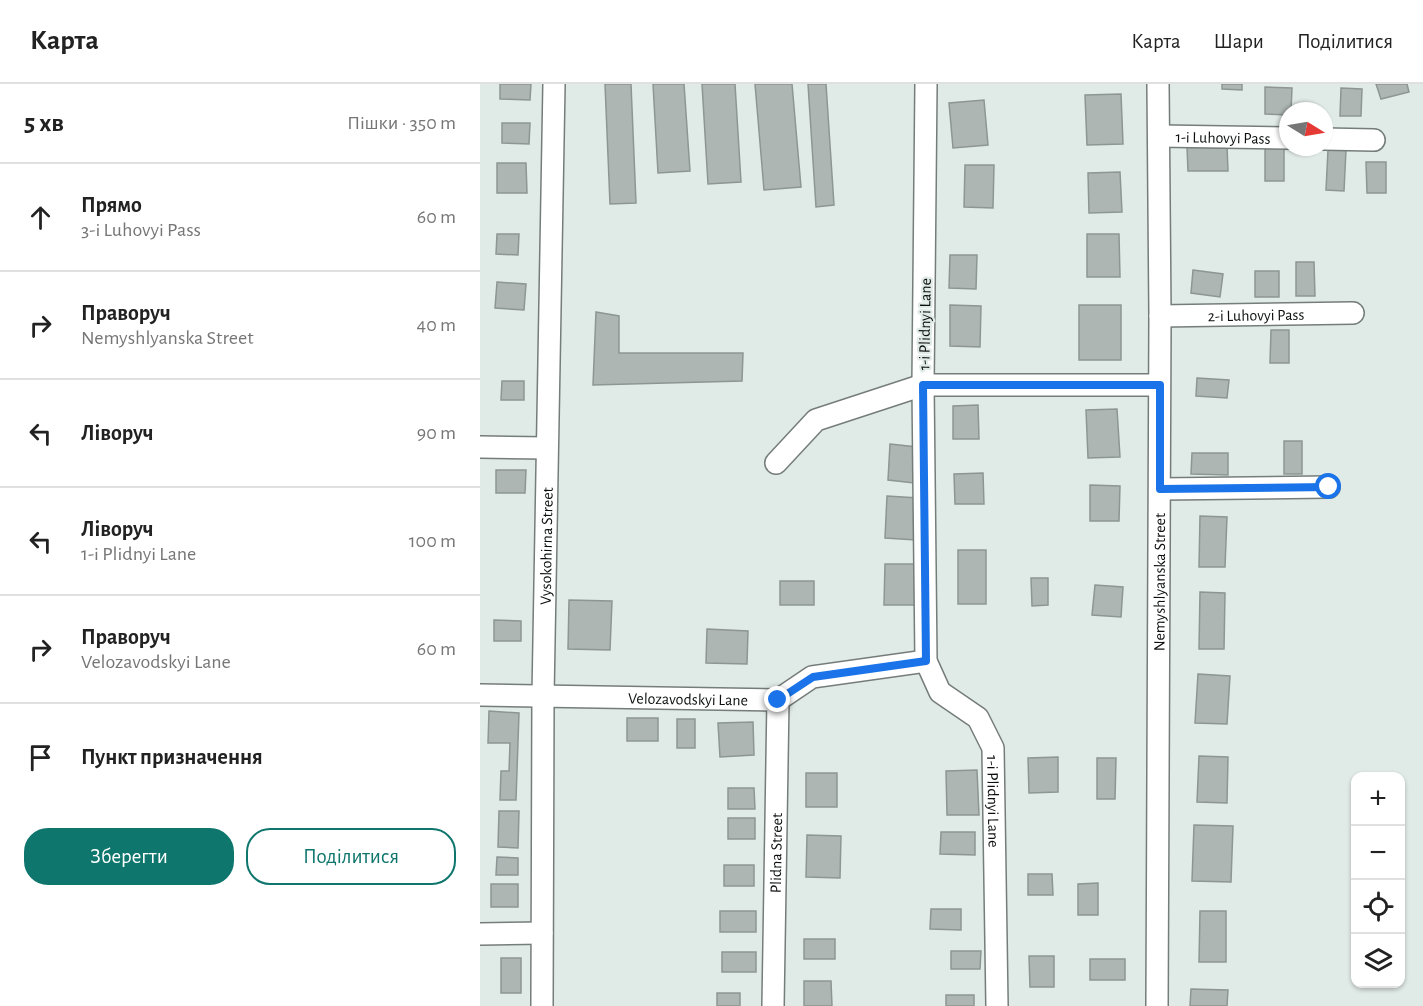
<!DOCTYPE html>
<html lang="uk">
<meta charset="utf-8">
<style>
:root{--surface:#fff;--page:#f2f2f2;--text:#222;--muted:#767676;--line:#e0e0e0;--accent:#0f766e}
body{margin:0;font-family:"Alegreya Sans",sans-serif;background:var(--page);color:var(--text)}
.controls{position:absolute;right:18px;bottom:18px;display:grid;overflow:hidden;border-radius:12px;box-shadow:0 2px 4px #0004}
.controls button{width:54px;height:54px;display:grid;place-items:center;padding:0;border:0;border-bottom:2px solid var(--line);background:var(--surface);color:var(--text);font:30px sans-serif}
.compass{position:absolute;left:799px;top:18px;width:54px;height:54px;border-radius:50%;background:var(--surface);box-shadow:0 2px 4px #0004;rotate:101deg}
.stop{position:absolute;width:18px;height:18px;margin:-14px;border:4px solid #1a73e8;border-radius:50%;background:#fff}
.stop.end{background:#1a73e8;border-color:#fff;box-shadow:0 2px 6px #0008}
.list{margin:0;padding:0;list-style:none}
h2{display:flex;justify-content:space-between;align-items:center;height:78px;margin:0;padding:0 24px;font-size:26px}
h2 small{font-size:20px;font-weight:400;color:var(--muted)}
.list li{display:grid;grid-template-columns:39px 1fr auto;gap:18px;align-items:center;box-sizing:border-box;height:108px;padding:0 24px;border-top:2px solid var(--line)}
.list b{display:block;font-size:22px;white-space:nowrap}
.list p{margin:0;font-size:20px;white-space:nowrap;color:var(--muted)}
.list em{font-size:20px;font-style:normal;color:var(--muted)}
.actions{display:flex;gap:12px;padding:18px 24px}
.actions a{flex:1;padding:14px 0;border:2px solid var(--accent);border-radius:24px;text-align:center;font-size:21px;color:var(--accent)}
.actions .main{background:var(--accent);color:#fff}
.icon{flex:none;width:33px;height:33px;fill:none;stroke:currentColor;stroke-width:2;stroke-linecap:round;stroke-linejoin:round}
.map{position:relative;flex:none;width:943px;height:922px;overflow:hidden}
header{display:flex;align-items:center;gap:36px;box-sizing:border-box;height:84px;padding:0 30px;background:var(--surface);border-bottom:2px solid var(--line)}
header strong{font-size:28px}
nav{display:flex;gap:33px;margin-inline-start:auto;font-size:21px}
main{display:flex}
aside{flex:1;background:var(--surface)}
.map>svg:first-child{display:block}
</style>
<header>
<strong>Карта</strong>
<nav><a>Карта</a><a>Шари</a><a>Поділитися</a></nav>
</header>
<main>
<aside>
<h2>5 хв<small>Пішки · 350 m</small></h2>
<ul class="list">
<li><svg class="icon" aria-label="ahead" viewBox="0 0 24 24"><path d="M12 20V5M6 11l6-6 6 6"/></svg><div><b>Прямо</b><p>3-i Luhovyi Pass</p></div><em>60 m</em></li>
<li><svg class="icon" aria-label="right" viewBox="0 0 24 24"><path d="M7 20v-9h11M14 6l5 5-5 5"/></svg><div><b>Праворуч</b><p>Nemyshlyanska Street</p></div><em>40 m</em></li>
<li><svg class="icon" aria-label="left" viewBox="0 0 24 24"><path d="M17 20v-9H6M10 6l-5 5 5 5"/></svg><div><b>Ліворуч</b></div><em>90 m</em></li>
<li><svg class="icon" aria-label="left" viewBox="0 0 24 24"><path d="M17 20v-9H6M10 6l-5 5 5 5"/></svg><div><b>Ліворуч</b><p>1-i Plidnyi Lane</p></div><em>100 m</em></li>
<li><svg class="icon" aria-label="right" viewBox="0 0 24 24"><path d="M7 20v-9h11M14 6l5 5-5 5"/></svg><div><b>Праворуч</b><p>Velozavodskyi Lane</p></div><em>60 m</em></li>
<li><svg class="icon" aria-label="arrive" viewBox="0 0 24 24"><path d="M6 21V4h12l-3 4 3 4H6"/></svg><div><b>Пункт призначення</b></div></li>
</ul>
<div class="actions"><a class="main">Зберегти</a><a>Поділитися</a></div>
</aside>
<div class="map">
<svg width="943" height="922" viewBox="0 0 943 922">
<rect width="100%" height="100%" fill="#e0eae7"/>
<path fill="#adb6b3" stroke="#8d9694" stroke-width="1.5" d="M20,0H51L50,16L20,15Z
M125,0H151L156,119L130,120Z
M173,0H204L210,87L178,89Z
M222,0H255L261,98L228,100Z
M275,0H312L321,103L284,106Z
M328,0H346L354,121L336,123Z
M742,0H762V6L742,5Z
M896,0H927L929,8L901,15Z
M785,3L812,4L811,27H808V31L785,30Z
M861,4L882,5L881,32H860Z
M641,10L643,60L607,61L605,11Z
M504,16L508,61L473,64L469,19Z
M22,39H50L49,60L22,59Z
M747,62L748,87H708L707,63Z
M785,63H804V97H785Z
M848,66H866L864,107L846,106Z
M886,78H906V109H887Z
M17,79H46L47,109H17Z
M485,81H514L513,124L484,123Z
M640,88L642,128L609,129L608,89Z
M17,150H39L38,171L16,170Z
M607,150H639L640,193H607Z
M470,171H497L496,205L469,204Z
M816,178H834L835,212H816Z
M713,186L743,190L740,213L711,209Z
M775,187H799V213H775Z
M17,198L46,200L44,226L15,224Z
M470,221L501,222L500,263L470,262Z
M599,221H641V276H599Z
M116,228L139,232V269H263L262,297L113,301Z
M791,246H809V279H790Z
M717,294L749,296L747,314L716,312Z
M22,297H44V316H21Z
M498,321L499,355H473V322Z
M637,325L640,373L608,374L606,326Z
M804,357H822V390H804Z
M410,360L437,363L434,399L408,396Z
M712,369H748V391L711,390Z
M16,386H46L45,409H16Z
M503,389L504,420H475L474,390Z
M610,401L640,402L639,437H610Z
M407,412L438,414L436,456L405,454Z
M720,432L747,433L745,483H719Z
M478,466H506V520H478Z
M405,480H435V521H404Z
M551,494H568V521L552,522Z
M300,497H334V521H300Z
M615,501L643,503L641,533L612,531Z
M720,508L745,509L744,565H719Z
M89,516L132,517L130,566L88,565Z
M14,536L41,537V557H14Z
M227,545L268,547L267,580L226,579Z
M718,590L750,592L747,640L715,639Z
M9,627L39,629L36,716H20L21,687H29L30,659H8Z
M147,634H178V657H147Z
M197,635H215V664H197Z
M273,638L274,671L240,673L238,639Z
M719,672L748,673L747,719L717,718Z
M578,673V708L549,709L548,674Z
M617,674H636L635,715H617Z
M497,686L499,731H467L466,687Z
M326,689H357V723H326Z
M248,704H274L275,725H248Z
M19,727H39L38,764L18,763Z
M248,734H275V755H248Z
M714,741L753,742L751,798L712,797Z
M461,748H495V771L460,770Z
M327,751L361,752L360,794L326,793Z
M17,773L38,774V791H16Z
M244,781H274V802H244Z
M548,790H572L573,811H548Z
M618,799V831H598V800Z
M11,800H38V823H11Z
M451,825H481V846L450,845Z
M240,827H276V848H240Z
M720,827H746V878H719Z
M324,855H355V875H324Z
M471,867H501L500,885H471Z
M242,868H276V888H242Z
M549,872H574V903H550Z
M21,874H41V909H21Z
M610,875H645V896H610Z
M324,897H351L352,922H324Z
M711,905L748,906L747,922H710Z
M237,909H260V922H237Z
M466,911H494V922H466Z"/>
<g fill="none" stroke-linecap="round" stroke-linejoin="round">
<defs>
<g id="minor">
<path id="s1" d="M446,0L443,301L446,577L460,608L498,634L513,664L517,922"/>
<path id="s2" d="M679,52L808,54"/>
<path d="M844,55L894,56"/>
<path id="s3" d="M680,232L873,229"/>
<path d="M0,363L67,364"/>
<path d="M296,379L336,336L443,301H679"/>
<path d="M680,405L849,403"/>
<path id="s4" d="M0,611L298,616L332,593L446,577"/>
<path d="M0,850L62,849"/>
<path id="s5" d="M62,922L63,612L74,0"/>
<path id="s6" d="M293,922L298,616"/>
<path id="s7" d="M677,922L680,232L678,0"/>
</g>
</defs>
<use href="#minor" stroke="#757d7b" stroke-width="24"/>
<use href="#minor" stroke="#fff" stroke-width="21"/>
</g>
<g fill="none" stroke-linecap="round" stroke-linejoin="round">
<path stroke="#1a73e8" stroke-width="8" d="M298,616L333,593L446,577L443,301H680V405L849,403"/>
</g>
<g text-anchor="middle" stroke-width="4.5" stroke-linejoin="round" paint-order="stroke">
<g font-size="16" fill="#0c0f0e" stroke="#e0eae7">
<text dy="6" stroke="none"><textPath href="#s2" startOffset="64">1-i Luhovyi Pass</textPath></text>
<text dy="6" stroke="none"><textPath href="#s3" startOffset="96">2-i Luhovyi Pass</textPath></text>
<text transform="translate(444 240) rotate(-89)" y="6">1-i Plidnyi Lane</text>
<text dy="6" stroke="none"><textPath href="#s5" startOffset="460">Vysokohirna Street</textPath></text>
<text dy="6" stroke="none"><textPath href="#s7" startOffset="424">Nemyshlyanska Street</textPath></text>
<text dy="6" stroke="none"><textPath href="#s4" startOffset="208">Velozavodskyi Lane</textPath></text>
<text dy="6" stroke="none"><textPath href="#s1" startOffset="744">1-i Plidnyi Lane</textPath></text>
<text dy="6" stroke="none"><textPath href="#s6" startOffset="153">Plidna Street</textPath></text>
</g>
</g>
</svg>
<div class="controls">
<button>+</button>
<button>−</button>
<button><svg class="icon" aria-label="locate" viewBox="0 0 24 24"><circle cx="12" cy="12" r="6"/><path d="M12 2v4M12 18v4M2 12h4M18 12h4"/></svg></button>
<button><svg class="icon" aria-label="layers" viewBox="0 0 24 24"><path d="M12 4l9 5-9 5-9-5zM3 14l9 5 9-5"/></svg></button>
</div>
<svg class="compass" viewBox="-18 -18 36 36"><path d="M0-13l5 13h-10z" fill="#e53935"/><path d="M0 13l5-13h-10z" fill="#767676"/></svg>
<div class="stop" style="left:849px;top:403px"></div>
<div class="stop end" style="left:298px;top:616px"></div>
</div>
</main>
